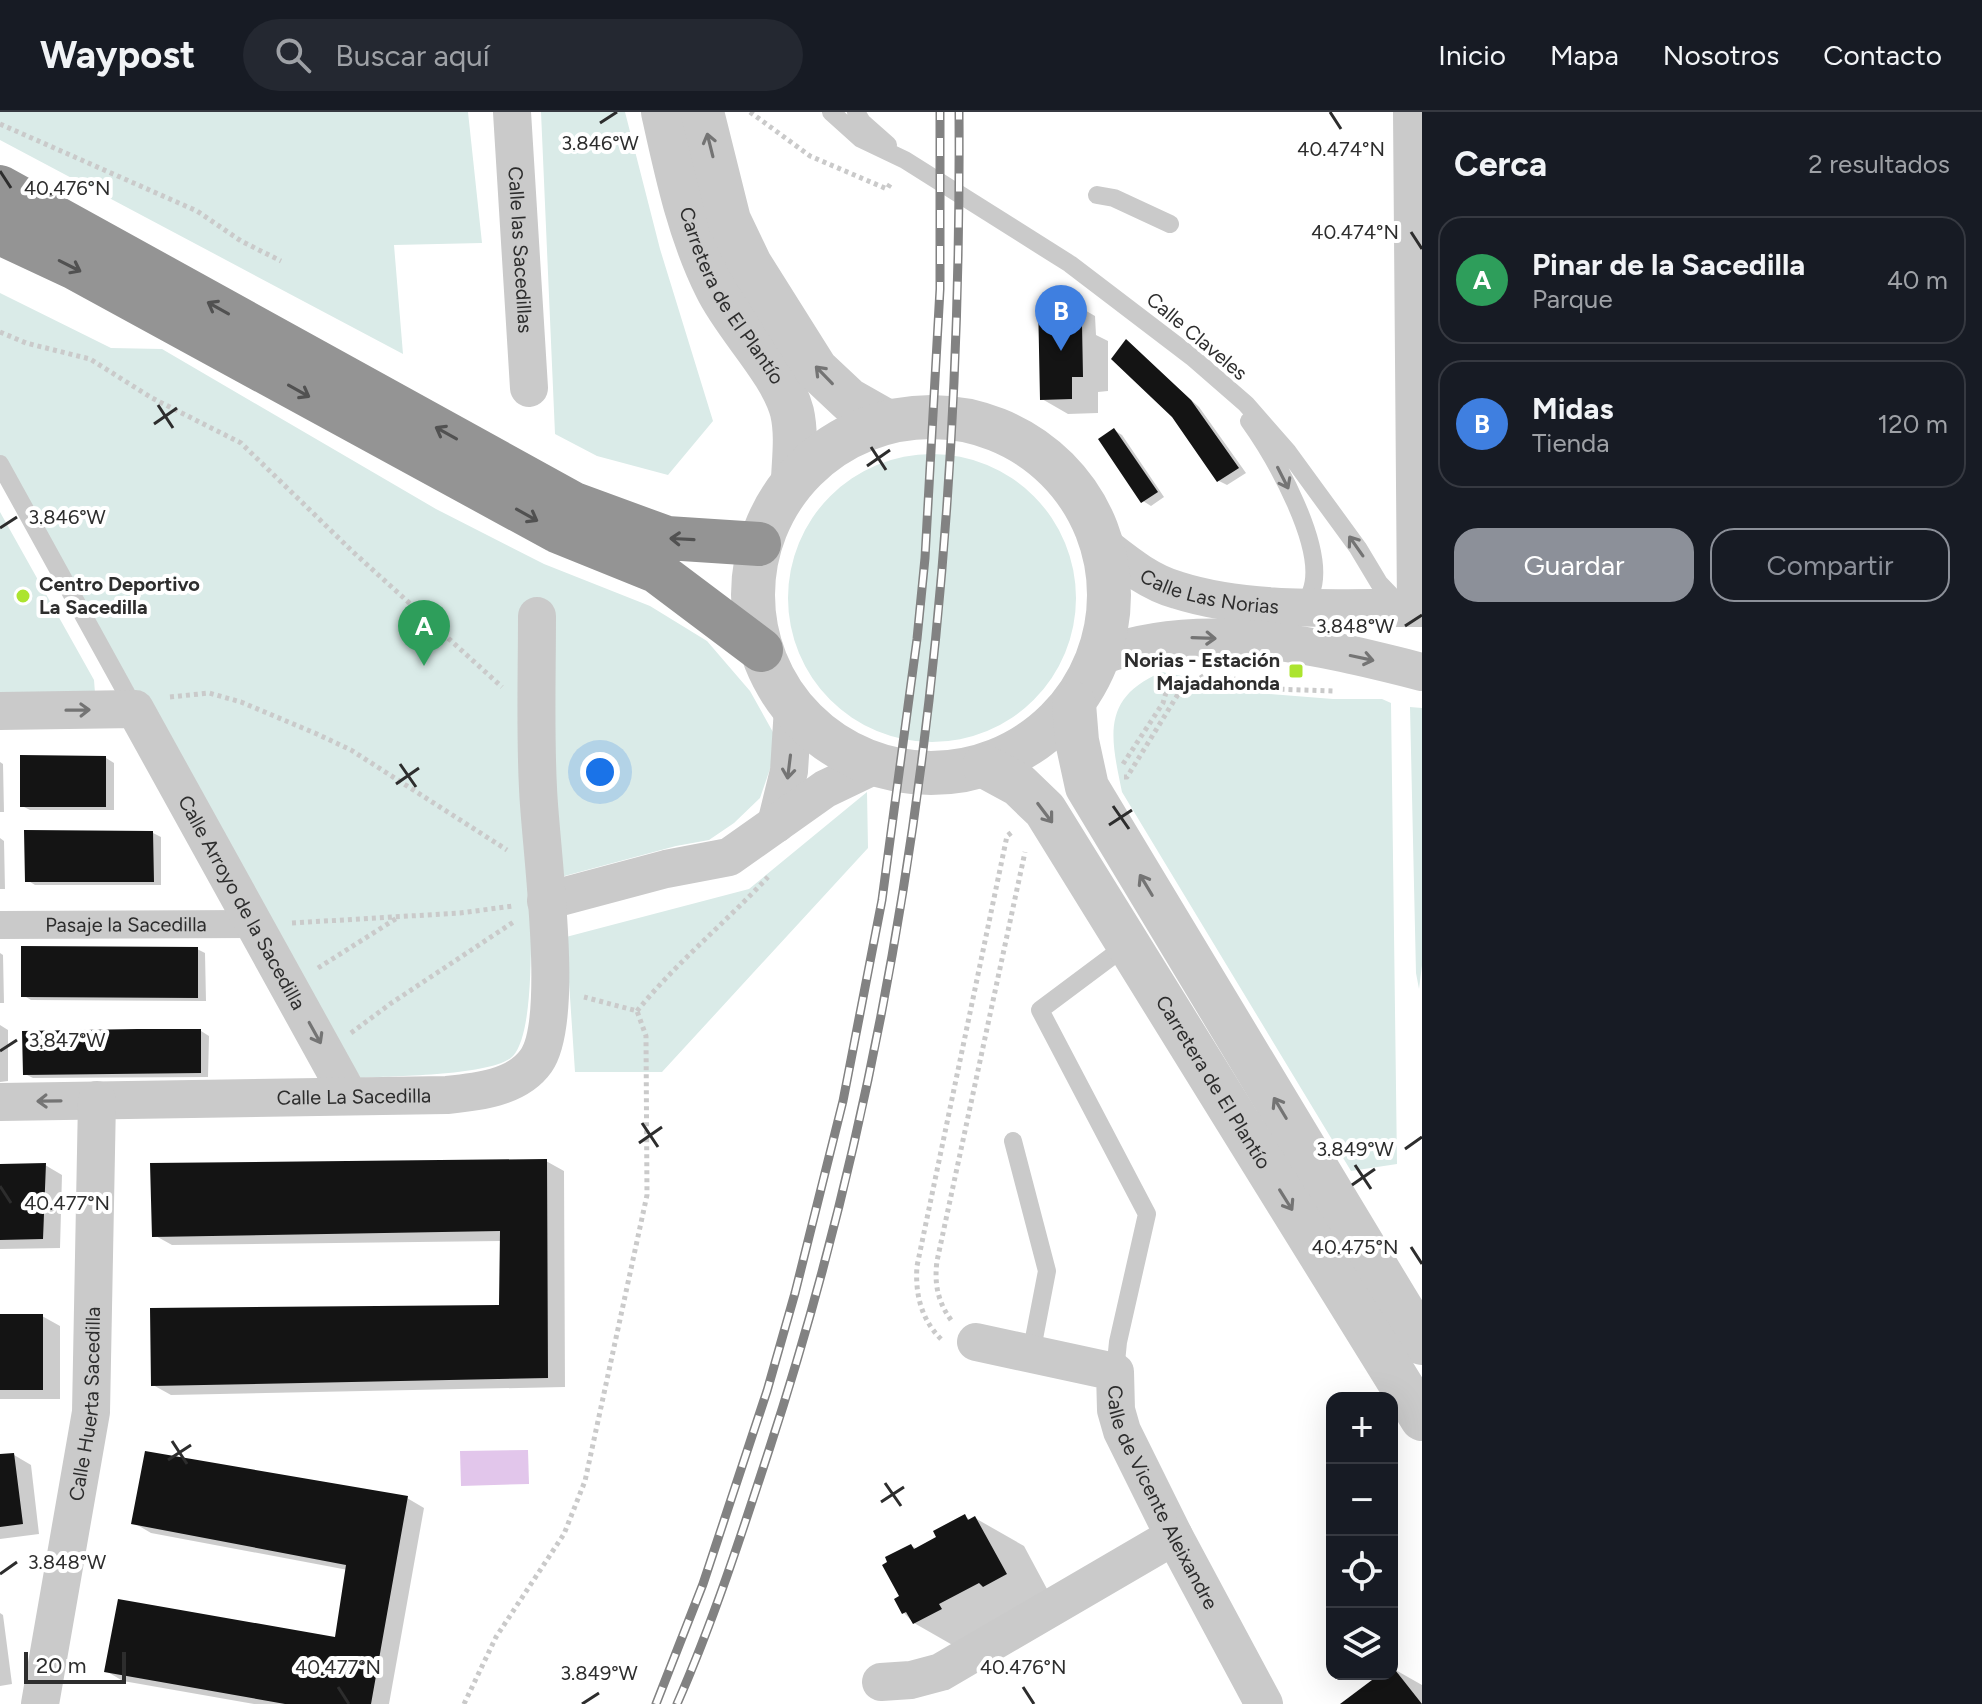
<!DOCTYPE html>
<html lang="es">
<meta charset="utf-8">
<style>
:root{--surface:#171b24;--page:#242831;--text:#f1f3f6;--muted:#9ea1a6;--line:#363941;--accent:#8c9099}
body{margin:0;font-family:Figtree,sans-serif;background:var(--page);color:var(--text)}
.controls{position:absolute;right:24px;bottom:24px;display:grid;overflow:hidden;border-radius:16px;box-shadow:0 8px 32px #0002}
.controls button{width:72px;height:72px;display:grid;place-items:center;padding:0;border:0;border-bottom:2px solid var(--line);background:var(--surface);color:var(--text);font:40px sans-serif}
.scale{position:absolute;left:24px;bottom:20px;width:102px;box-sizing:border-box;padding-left:8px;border:4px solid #2d2d2d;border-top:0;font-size:22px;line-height:28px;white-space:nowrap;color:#2d2d2d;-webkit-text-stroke:6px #fff;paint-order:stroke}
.you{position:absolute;left:600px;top:660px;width:28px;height:28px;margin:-20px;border:6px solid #fff;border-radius:50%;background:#1a73e8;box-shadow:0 0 0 12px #1a73e833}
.badge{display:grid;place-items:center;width:52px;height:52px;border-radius:50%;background:var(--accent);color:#fff;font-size:26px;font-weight:700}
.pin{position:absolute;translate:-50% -66px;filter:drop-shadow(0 2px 4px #0008)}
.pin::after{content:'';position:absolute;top:42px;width:28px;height:24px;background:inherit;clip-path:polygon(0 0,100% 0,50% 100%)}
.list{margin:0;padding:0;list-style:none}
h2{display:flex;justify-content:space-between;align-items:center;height:104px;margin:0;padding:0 32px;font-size:34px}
h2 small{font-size:26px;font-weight:400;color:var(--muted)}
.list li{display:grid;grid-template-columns:52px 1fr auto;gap:24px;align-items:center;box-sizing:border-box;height:128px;margin:0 16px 16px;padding:0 16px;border:2px solid var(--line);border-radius:24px}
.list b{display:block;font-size:30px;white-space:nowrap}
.list p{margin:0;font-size:26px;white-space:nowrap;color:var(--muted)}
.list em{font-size:26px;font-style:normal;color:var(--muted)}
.actions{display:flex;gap:16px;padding:24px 32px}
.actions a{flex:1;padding:18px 0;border:2px solid var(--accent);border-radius:24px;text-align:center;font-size:28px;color:var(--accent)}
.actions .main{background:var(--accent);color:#fff}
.icon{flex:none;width:44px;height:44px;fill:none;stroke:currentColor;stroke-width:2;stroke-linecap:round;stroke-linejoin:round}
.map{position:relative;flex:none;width:1422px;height:1592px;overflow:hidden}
header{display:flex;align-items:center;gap:48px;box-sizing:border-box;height:112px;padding:0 40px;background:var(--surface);border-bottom:2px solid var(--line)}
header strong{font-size:38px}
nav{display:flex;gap:44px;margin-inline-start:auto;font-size:28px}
.search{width:560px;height:72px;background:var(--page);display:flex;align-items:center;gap:20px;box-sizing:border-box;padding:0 28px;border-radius:44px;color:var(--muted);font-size:30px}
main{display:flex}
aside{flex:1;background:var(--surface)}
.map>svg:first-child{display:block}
</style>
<header>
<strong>Waypost</strong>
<div class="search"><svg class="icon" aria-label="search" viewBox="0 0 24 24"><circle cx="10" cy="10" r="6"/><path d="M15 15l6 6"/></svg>Buscar aquí</div>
<nav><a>Inicio</a><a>Mapa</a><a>Nosotros</a><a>Contacto</a></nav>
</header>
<main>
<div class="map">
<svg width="1422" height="1592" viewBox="0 0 1422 1592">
<rect width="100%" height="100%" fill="#fff"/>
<path fill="#daebe8" d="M0,0H468L482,131L394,133L403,242L0,28Z
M541,0H625L660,137L713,309L668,363L597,344L555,322Z
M0,181L111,236L162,237L436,397L544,452L650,494L707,529L750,579L774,622L771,654L760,686L734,711L709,728L676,734L531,773C530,810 536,919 513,944C495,964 391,964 361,966L351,952L0,346Z
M788 486a144 144 0 1 1 288 0a144 144 0 1 1-288 0Z
M0,400L94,568L95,581H0Z
M1162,560L1269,582L1333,587H1382L1391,591L1397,1052L1351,1059L1122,680C1111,626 1100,586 1162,560Z
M1410,595L1422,596V853L1419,877L1416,861Z
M867,680L868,736L662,960H575L566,825L749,777Z"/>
<path fill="#e2c6eb" d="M528,1338L529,1372L461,1374L460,1339Z"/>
<path fill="#0003" d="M1069,189L1095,204L1096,223L1108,229V279L1098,280V301L1068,302L1042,287Z
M1127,230L1199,295L1246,361L1227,373L1219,369Z
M1114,318L1122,323L1164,385L1151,394L1143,389Z
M106,646L114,651V698H30L22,694Z
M0,650L3,652L4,700H0Z
M153,721L161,725V773H35L27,768Z
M0,726L4,729L5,777H0Z
M197,837L205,841L206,889L31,888L23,883Z
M0,841L3,843L4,891H0Z
M0,913L8,918V969L0,970Z
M201,919L209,924L208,965L33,966L25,962Z
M546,1049L564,1059L565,1275L171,1283L153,1273L501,1195V1129L172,1133L154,1123Z
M45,1053L62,1063L60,1136L0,1137V1054Z
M0,1204H42L60,1214V1287H0Z
M14,1343L31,1353L39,1422L0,1427V1344Z
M407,1386L424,1396L389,1592H254L123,1569L106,1559L337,1527L348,1458L151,1421L134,1411Z
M965,1405L971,1408L975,1406L1024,1434L1054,1490L963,1539L914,1511L904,1501L902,1485L911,1434L918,1437L939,1426Z
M0,1501L3,1503L12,1572L0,1574Z
M1392,1556L1422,1573V1592H1343L1383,1562H1392Z"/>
<path fill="#141414" d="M1038,187H1070V213L1082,212L1083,265H1072V287L1040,288Z
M1126,227L1191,288L1239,356L1217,370L1172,305L1111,247Z
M1114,316L1158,380L1141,391L1098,327Z
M20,643L106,644V695H20Z
M24,718L153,719L154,770H25Z
M21,834L198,835V886L21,885Z
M137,917H201V961L23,963L22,919Z
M547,1047L548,1266L151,1274L150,1196L499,1193L500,1119L152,1125L150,1051Z
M46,1051L43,1127L0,1128V1052Z
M0,1202H43V1278H0Z
M145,1339L408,1384L371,1592H285L104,1560L118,1487L335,1525L346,1453L131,1412Z
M14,1341L23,1412L0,1415V1342Z
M965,1402L968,1408L975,1404L1007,1462L983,1475L979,1471L939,1492L942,1497L913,1512L906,1500L902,1502L894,1487L899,1484L882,1453L887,1450L885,1445L911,1432L914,1437L936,1425L933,1419Z
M1392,1554L1422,1592H1340L1380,1562H1392Z"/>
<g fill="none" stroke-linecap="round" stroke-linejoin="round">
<path stroke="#cacaca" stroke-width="5" stroke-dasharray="4 4" stroke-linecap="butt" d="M750,0L810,44L887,77L892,69
M0,12L197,99L241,129L281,149
M0,220L26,231L90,247L152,286L241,331L352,439L502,575
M1226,565L1273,577L1335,579
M170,585L209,581L241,590L317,622L351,638L507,738
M1123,652L1163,591L1171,563
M1124,665H1127L1180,579L1205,563
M292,811L460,801L513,794
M318,856L397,806
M637,899C676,851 725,811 768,765
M351,921L390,892L515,809
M951,1208C938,1190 934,1172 937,1149L1025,740
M941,1227C921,1207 915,1182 917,1154L1007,724L1012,720
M464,1592L496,1525L564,1422L585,1369L647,1083L646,924L637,899L584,885"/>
<path stroke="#cacaca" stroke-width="18" d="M831,0L861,27L905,48L1070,152L1192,245L1246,292L1288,340L1358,436L1379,471L1401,494
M856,0L862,10L888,33
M1097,83L1114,86L1170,112
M1249,309C1274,344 1328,437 1311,480C1309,485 1304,491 1301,495
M0,352L135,597
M1013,1029L1047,1159L1031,1242
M1115,1260L1118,1230L1147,1102L1040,898L1127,833"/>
<path stroke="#cacaca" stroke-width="28" id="s1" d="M0,813L254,812"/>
<g stroke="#cacaca" stroke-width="38">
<path id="s2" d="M512,0L529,276"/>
<path d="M1412,0L1416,496"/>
<path id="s3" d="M1104,434C1127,452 1149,470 1177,478C1252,502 1345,495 1422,496"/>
<path d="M1101,544C1203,506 1320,534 1422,560"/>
<path id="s4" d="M0,599L135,597L349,984"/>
<path d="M776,712L789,659L793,596"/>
<path d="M546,789L666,757L729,745L825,677L875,653"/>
<path id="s5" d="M0,990L447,983C477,980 517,976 536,949C566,907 540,733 538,676C535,619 537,561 537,504"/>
<path id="s6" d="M976,1230L1115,1260L1116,1298L1122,1319L1174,1424L1264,1592"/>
<path d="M881,1570L911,1568L941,1560L1174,1424"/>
<path id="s7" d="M40,1592L91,1300L97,988"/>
</g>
<g stroke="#cacaca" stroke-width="44">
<path id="s8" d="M663,0C676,59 689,121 716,175C735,215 781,258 792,300C797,322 794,345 793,367"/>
<path d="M702,0L729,108L750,152L816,257L849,288L886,309"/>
<circle cx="931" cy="483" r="178"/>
<path d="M1074,592L1077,629L1087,675L1422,1231"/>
<path id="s9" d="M984,654L1019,673L1045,698L1422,1307"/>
</g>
<path stroke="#949494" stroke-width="44" d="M0,75L574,392L667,426L759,432
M0,121L73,155L557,419L656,459L761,538"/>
<defs>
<path id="rail" d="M656,1592L703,1472L767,1279L795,1181L843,989L882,788L917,527L925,446L940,177V0
M677,1592C713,1510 741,1424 769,1338C910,908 962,452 959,0"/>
</defs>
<use href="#rail" stroke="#828282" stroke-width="9"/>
<use href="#rail" stroke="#fff" stroke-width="6" stroke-dasharray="18" stroke-linecap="butt"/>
</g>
<defs><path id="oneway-shaft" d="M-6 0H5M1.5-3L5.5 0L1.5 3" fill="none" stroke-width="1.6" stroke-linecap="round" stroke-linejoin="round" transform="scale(2)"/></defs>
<g stroke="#747474">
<use href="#oneway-shaft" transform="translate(710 33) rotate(-104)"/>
<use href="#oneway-shaft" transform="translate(824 263) rotate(-134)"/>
<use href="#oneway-shaft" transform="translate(1283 366) rotate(63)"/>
<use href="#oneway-shaft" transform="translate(1356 434) rotate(-125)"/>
<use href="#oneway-shaft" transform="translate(1204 526) rotate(2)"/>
<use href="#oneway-shaft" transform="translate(1362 546) rotate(12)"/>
<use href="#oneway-shaft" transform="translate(78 598) rotate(-1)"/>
<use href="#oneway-shaft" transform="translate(789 655) rotate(97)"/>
<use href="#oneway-shaft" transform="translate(1045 701) rotate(53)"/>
<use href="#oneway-shaft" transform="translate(1146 773) rotate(-121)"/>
<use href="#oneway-shaft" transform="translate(315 921) rotate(61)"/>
<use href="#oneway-shaft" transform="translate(49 989) rotate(179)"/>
<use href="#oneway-shaft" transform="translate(1280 996) rotate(-121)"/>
<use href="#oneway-shaft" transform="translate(1286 1088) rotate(58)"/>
</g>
<g stroke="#515151">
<use href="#oneway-shaft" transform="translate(70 154) rotate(27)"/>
<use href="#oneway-shaft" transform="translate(218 196) rotate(-151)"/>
<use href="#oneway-shaft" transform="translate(299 279) rotate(29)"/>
<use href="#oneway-shaft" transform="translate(446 321) rotate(-151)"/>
<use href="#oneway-shaft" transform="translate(527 403) rotate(29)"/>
<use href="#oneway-shaft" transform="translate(682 427) rotate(-177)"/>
</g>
<path fill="none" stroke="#2d2d2d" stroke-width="3" d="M1330,0L1341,17M600,11L617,0M0,59L11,76M1411,120L1422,137M158,293L173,316M154,312L177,296M871,335L886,358M867,354L890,338M0,416L17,405M1405,514L1422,503M400,652L416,675M396,672L419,656M1113,694L1129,717M1109,713L1132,698M0,939L17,928M642,1011L658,1035M639,1031L662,1015M1405,1037L1422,1025M1355,1053L1371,1077M1352,1073L1375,1057M0,1074L11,1091M1411,1135L1422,1152M172,1329L187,1352M168,1348L191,1333M885,1371L901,1394M881,1390L904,1375M0,1462L17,1450M338,1575L349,1592M1023,1575L1034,1592M582,1592L599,1581"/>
<g fill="#ace42f" stroke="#fff" stroke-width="3">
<circle cx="23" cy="484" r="8"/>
<rect x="1288" y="551" width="16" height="16" rx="4"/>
</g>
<g text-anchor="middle" stroke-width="8" stroke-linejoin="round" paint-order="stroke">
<g font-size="20" fill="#2d2d2d" stroke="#fff">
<text dy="7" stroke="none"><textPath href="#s2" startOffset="138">Calle las Sacedillas</textPath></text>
<text dy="7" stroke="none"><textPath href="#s8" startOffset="198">Carretera de El Plantío</textPath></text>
<text transform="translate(1197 224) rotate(40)" y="7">Calle Claveles</text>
<text dy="7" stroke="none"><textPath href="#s3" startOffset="118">Calle Las Norias</textPath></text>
<text dy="7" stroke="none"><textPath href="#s4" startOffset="356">Calle Arroyo de la Sacedilla</textPath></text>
<text dy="7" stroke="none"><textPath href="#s1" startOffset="126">Pasaje la Sacedilla</textPath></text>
<text dy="7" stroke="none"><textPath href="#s9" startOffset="396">Carretera de El Plantío</textPath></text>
<text dy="7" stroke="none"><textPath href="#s5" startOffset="354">Calle La Sacedilla</textPath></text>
<text dy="7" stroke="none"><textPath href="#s7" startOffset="304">Calle Huerta Sacedilla</textPath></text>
<text dy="7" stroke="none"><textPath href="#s6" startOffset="278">Calle de Vicente Aleixandre</textPath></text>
</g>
<g font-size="20" font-weight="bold" fill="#2d2d2d" stroke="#fff" text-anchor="start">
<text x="39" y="479">Centro Deportivo<tspan x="39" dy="23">La Sacedilla</tspan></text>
<text x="1280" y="555" text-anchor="end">Norias - Estación<tspan x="1280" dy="23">Majadahonda</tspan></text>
</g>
</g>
<g font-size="20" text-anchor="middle" fill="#2d2d2d" stroke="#fff" stroke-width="8" stroke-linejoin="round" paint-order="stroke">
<text x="600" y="38">3.846°W</text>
<text x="1341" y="44">40.474°N</text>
<text x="67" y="83">40.476°N</text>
<text x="1355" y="127">40.474°N</text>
<text x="67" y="412">3.846°W</text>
<text x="1355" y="521">3.848°W</text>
<text x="67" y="935">3.847°W</text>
<text x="1355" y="1044">3.849°W</text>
<text x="67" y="1098">40.477°N</text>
<text x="1355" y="1142">40.475°N</text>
<text x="67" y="1457">3.848°W</text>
<text x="338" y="1562">40.477°N</text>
<text x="1023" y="1562">40.476°N</text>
<text x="599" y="1568">3.849°W</text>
</g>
</svg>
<div class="controls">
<button>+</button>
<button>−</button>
<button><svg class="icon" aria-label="locate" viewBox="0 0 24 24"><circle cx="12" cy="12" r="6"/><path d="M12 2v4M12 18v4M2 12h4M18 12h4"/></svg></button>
<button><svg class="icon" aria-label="layers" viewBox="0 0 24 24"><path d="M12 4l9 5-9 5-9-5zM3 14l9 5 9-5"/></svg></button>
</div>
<div class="scale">20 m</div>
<div class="you"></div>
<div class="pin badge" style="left:424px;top:554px;background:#2e9e5b">A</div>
<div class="pin badge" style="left:1061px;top:239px;background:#3f7fe0">B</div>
</div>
<aside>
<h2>Cerca<small>2 resultados</small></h2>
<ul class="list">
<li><span class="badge" style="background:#2e9e5b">A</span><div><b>Pinar de la Sacedilla</b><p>Parque</p></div><em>40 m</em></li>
<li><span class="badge" style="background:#3f7fe0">B</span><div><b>Midas</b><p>Tienda</p></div><em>120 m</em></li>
</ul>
<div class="actions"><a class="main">Guardar</a><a>Compartir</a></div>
</aside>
</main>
